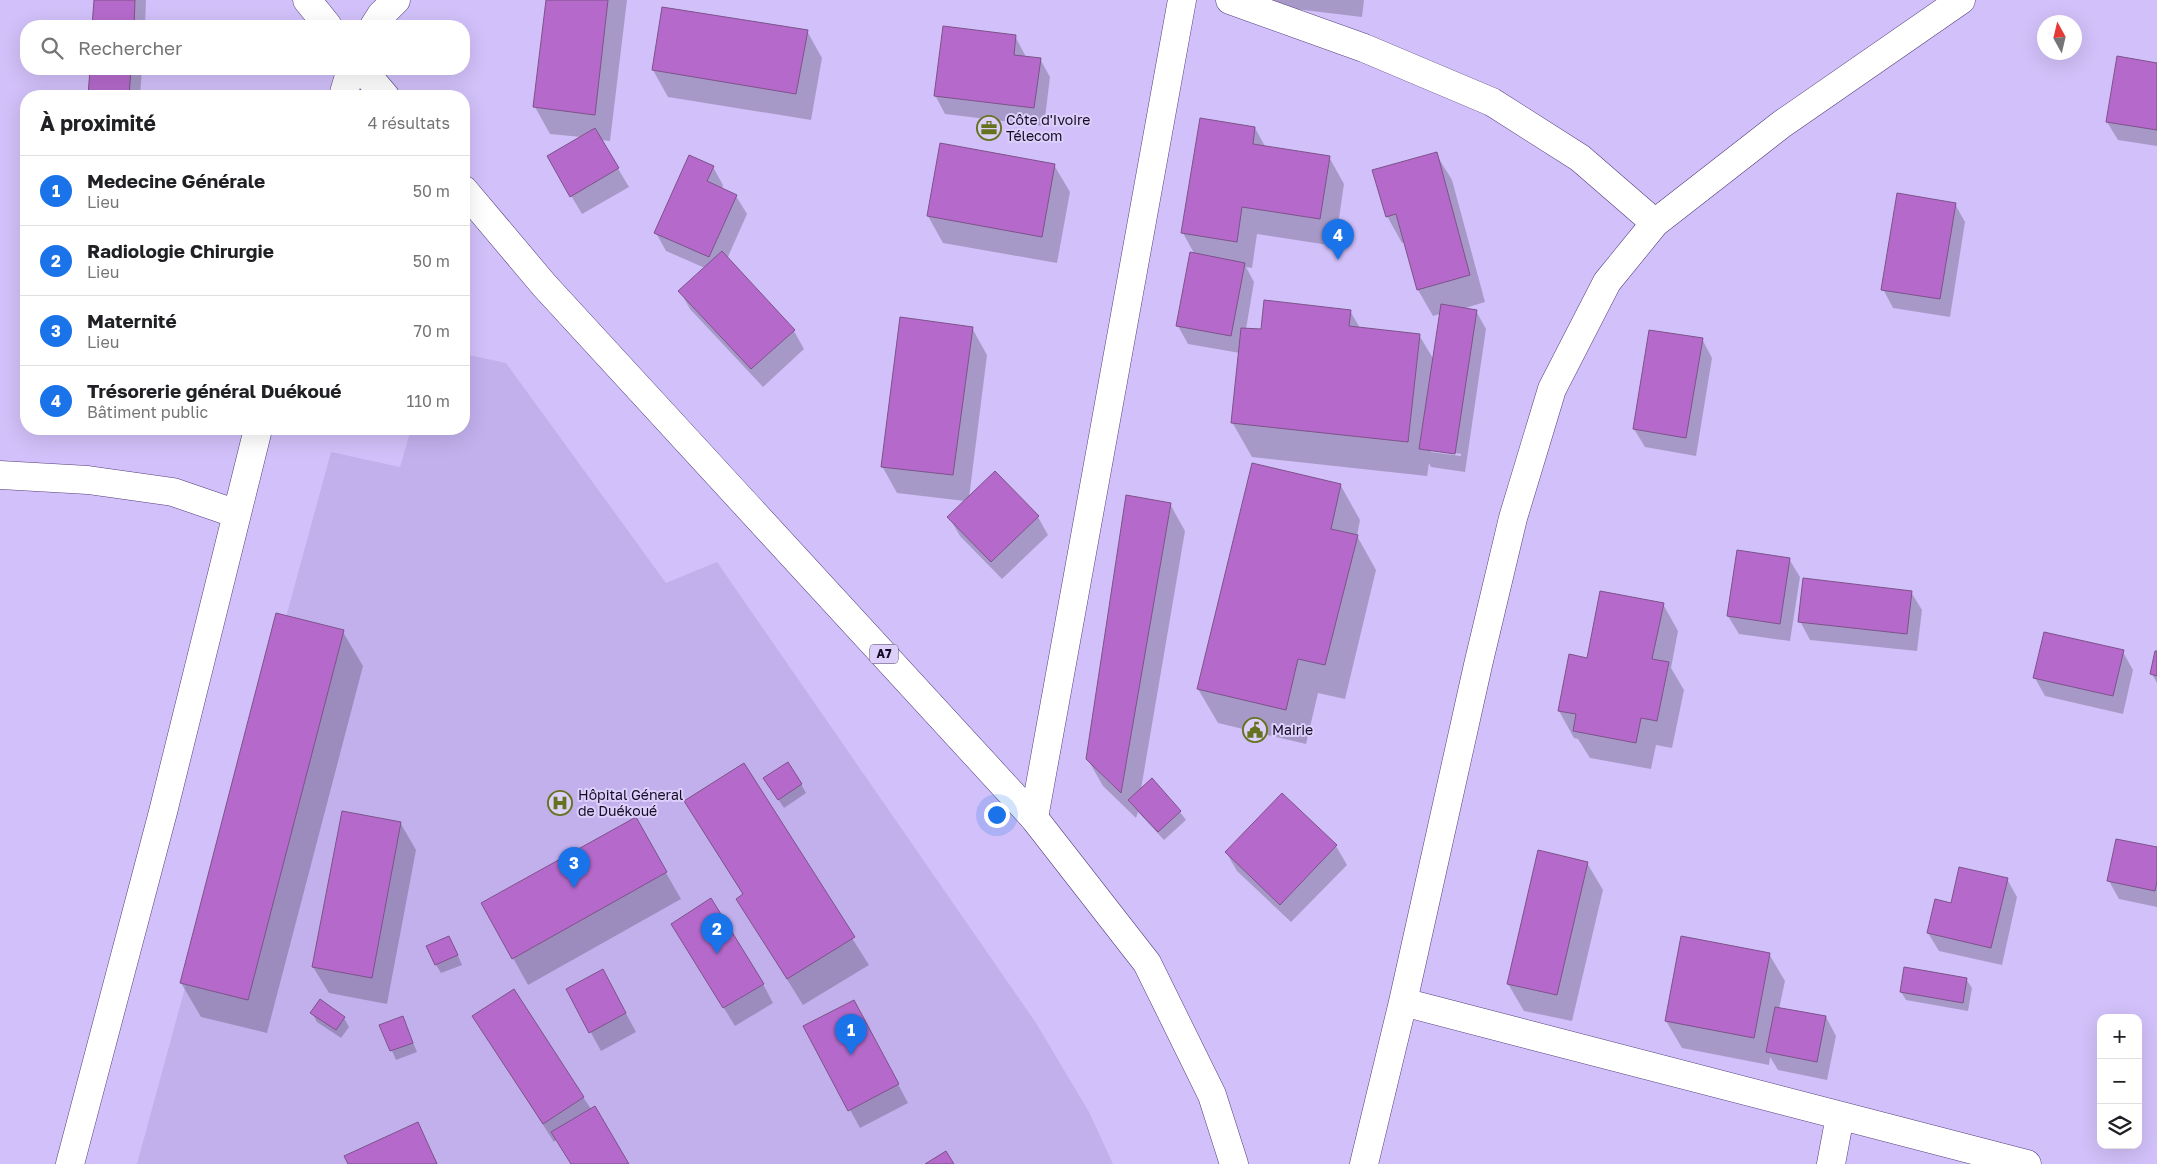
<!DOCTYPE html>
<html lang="fr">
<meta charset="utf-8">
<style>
:root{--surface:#fff;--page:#f2f2f2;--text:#202124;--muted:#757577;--line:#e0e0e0;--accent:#1a73e8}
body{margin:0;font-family:"Golos Text",sans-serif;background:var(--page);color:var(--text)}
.controls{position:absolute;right:15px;bottom:15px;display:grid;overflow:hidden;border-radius:10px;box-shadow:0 5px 20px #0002}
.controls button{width:45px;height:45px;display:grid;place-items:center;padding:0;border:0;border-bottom:1px solid var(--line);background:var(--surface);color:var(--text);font:25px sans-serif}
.compass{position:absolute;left:2037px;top:15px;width:45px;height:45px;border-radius:50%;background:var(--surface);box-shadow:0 5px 20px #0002;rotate:352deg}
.you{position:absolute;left:996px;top:814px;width:18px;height:18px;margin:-12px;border:4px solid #fff;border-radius:50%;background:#1a73e8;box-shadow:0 0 0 8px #1a73e833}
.badge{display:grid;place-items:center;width:32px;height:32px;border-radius:50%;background:var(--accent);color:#fff;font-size:16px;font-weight:700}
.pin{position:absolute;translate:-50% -41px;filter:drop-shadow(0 1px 2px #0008)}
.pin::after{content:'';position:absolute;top:26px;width:18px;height:15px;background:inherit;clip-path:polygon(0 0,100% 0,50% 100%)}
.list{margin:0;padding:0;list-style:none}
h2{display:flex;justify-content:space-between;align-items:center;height:65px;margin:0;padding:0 20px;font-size:21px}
h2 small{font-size:16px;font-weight:400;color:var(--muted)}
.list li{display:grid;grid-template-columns:32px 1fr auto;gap:15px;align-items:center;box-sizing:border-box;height:70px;padding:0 20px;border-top:1px solid var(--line)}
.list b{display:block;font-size:19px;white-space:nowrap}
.list p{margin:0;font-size:16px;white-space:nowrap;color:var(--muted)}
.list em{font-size:16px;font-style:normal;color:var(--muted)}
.icon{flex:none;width:28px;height:28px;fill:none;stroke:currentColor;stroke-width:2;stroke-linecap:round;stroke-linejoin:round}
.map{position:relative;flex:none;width:2157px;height:1164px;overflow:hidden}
.search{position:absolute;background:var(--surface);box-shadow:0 5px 20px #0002;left:20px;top:20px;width:450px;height:55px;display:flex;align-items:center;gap:12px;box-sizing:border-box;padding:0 18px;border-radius:20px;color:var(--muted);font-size:19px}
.panel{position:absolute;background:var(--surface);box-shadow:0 5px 20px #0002;left:20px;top:90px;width:450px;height:345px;border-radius:20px}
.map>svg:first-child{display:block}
</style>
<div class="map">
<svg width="2157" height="1164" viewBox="0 0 2157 1164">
<rect width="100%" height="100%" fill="#d1c0f9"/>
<path fill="#c2b0ed" d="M464,354L506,363L666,583L717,562L1036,1023L1089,1112L1113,1164H137L331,452L400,467L411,429H464Z"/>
<path fill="#0003" fill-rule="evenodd" d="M95,0H146L145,26H94Z
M548,0H627L610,141L601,140L629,187L582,214L548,157L581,137L550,134L535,107Z
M1243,0H1364L1362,17L1245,3Z
M807,31L822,58L811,120L668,97L653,70Z
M1015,36L1026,57L1040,59L1050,77L1044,126L945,114L935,95Z
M2157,64V146L2118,140L2107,122Z
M91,69H142L140,96H89Z
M1255,128L1266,148L1329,157L1344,184L1335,246L1257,234L1252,268L1246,267L1254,282L1246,329L1262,331L1350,311L1360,328L1419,335L1434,360L1440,314L1433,316L1418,290L1405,242L1402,243L1387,216L1436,154L1452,180L1485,302L1462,309L1476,311L1486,329L1465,472L1431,467L1429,463L1427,476L1252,457L1232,422L1240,353L1188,344L1178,326L1195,255L1183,233ZM1431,449L1461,454V456L1431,452Z
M1054,165L1070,192L1057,263L943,243L928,216Z
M713,167L723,185L722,189L736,196L747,214L727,259L794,331L804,349L763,387L690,309L680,291L705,268L666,251L656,233Z
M1955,204L1965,222L1950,317L1893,308L1883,289Z
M972,328L987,355L969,498L1038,517L1048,535L1002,579L960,536L949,517L965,501L897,493L882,466Z
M1702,339L1712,358L1696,456L1645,447L1634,429Z
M1341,486L1360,520L1357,536L1376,570L1345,699L1318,693L1306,744L1218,723L1198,689Z
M1170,504L1185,531L1141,789L1152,780L1180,812L1186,820L1164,840L1138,812L1136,818L1103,786L1087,758Z
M1789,559L1800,577L1790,641L1739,634L1728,616Z
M1911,592L1922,610L1917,651L1810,640L1800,621Z
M1663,604L1678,631L1671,668L1684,690L1672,748L1656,745L1651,769L1590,758L1578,739L1574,738L1559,711L1588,659Z
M343,632L363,666L267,1033L201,1017L181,983Z
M2123,652L2133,670L2123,714L2045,696L2035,678Z
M2157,652V683L2152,674Z
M743,765L869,965L803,1005L737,899L744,896L701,828Z
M801,784L806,793L784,808L770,787Z
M1282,795L1336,846L1347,865L1291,922L1237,871L1226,852Z
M635,819L681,899L528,985L513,958Z
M401,824L416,850L387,1004L329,993L313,967Z
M2157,849V907L2119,899L2109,881Z
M1587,863L1603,890L1572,1021L1524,1011L1508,984Z
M2007,879L2017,897L2002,965L1939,951L1928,933L1952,904Z
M1682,938L1769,954L1785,981L1779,1009L1826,1017L1836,1036L1827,1080L1778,1070L1770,1057L1769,1065L1682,1048L1666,1021Z
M683,942L763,984L773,1003L735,1026Z
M454,946L462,965L441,973L436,965Z
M1966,979L1972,988L1968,1011L1906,1000L1901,992Z
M567,989H613L636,1032L601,1051Z
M312,1013L344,1018L349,1027L341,1038L317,1022Z
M474,1017L583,1097L628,1164H572L557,1139L554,1142Z
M403,1018L417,1052L396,1060L381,1026Z
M864,1020L908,1103L860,1128L805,1027Z
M417,1124L438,1164H349Z"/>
<path fill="#b56acb" stroke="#7d528a" d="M94,0H135L134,26H92Z
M546,0H608L595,115L533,107Z
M662,7L808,30L796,94L652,70Z
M943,26L1016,35L1014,55L1041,58L1034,108L934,96Z
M2117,56L2157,63V130L2106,122Z
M90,69H131L129,96H88Z
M1200,118L1255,127L1253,144L1330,156L1320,219L1242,207L1237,242L1181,233Z
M595,128L619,168L570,197L547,156Z
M940,143L1055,164L1042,237L927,216Z
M1437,152L1470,275L1417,290L1396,214L1386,217L1372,170Z
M689,155L714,166L707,181L737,195L709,257L654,233Z
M1897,193L1956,203L1940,299L1881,290Z
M722,251L795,330L751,369L678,291Z
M1190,252L1245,263L1231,336L1176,326Z
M1264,300L1351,310L1349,326L1420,334L1408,442L1231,423L1241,328L1261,329Z
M1441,304L1477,310L1455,454L1419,449Z
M900,317L973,327L953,475L881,467Z
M1649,330L1703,338L1686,438L1633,429Z
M1252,463L1341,484L1331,529L1358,535L1325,665L1298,659L1286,710L1197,689Z
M995,471L1039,516L991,562L947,517Z
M1126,495L1171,503L1121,793L1086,759Z
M1737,550L1790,558L1780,624L1727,616Z
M1803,578L1912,591L1907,634L1798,622Z
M1600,591L1664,603L1652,659L1669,662L1657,721L1641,718L1636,743L1573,731L1576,714L1558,711L1569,654L1587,658Z
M276,613L344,630L248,1000L180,983Z
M2044,632L2124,650L2113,696L2033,678Z
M2155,651H2157V676L2150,674Z
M788,762L802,784L778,800L763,778Z
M744,763L855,937L787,979L736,899L743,894L684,801Z
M1152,778L1181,811L1158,832L1128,800Z
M1282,793L1337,845L1280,905L1225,852Z
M342,811L401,822L372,978L312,967Z
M636,817L667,872L512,959L481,903Z
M2116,839L2157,847V881L2155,891L2107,881Z
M1538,850L1588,862L1557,995L1507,984Z
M1959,867L2008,878L1991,948L1927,933L1935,899L1951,903Z
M711,898L764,984L723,1008L671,924Z
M449,936L458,955L435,965L426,946Z
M1681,936L1770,953L1754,1038L1665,1021Z
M1904,967L1967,978L1963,1003L1900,992Z
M603,969L626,1013L589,1033L566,989Z
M514,989L584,1097L543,1124L472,1016Z
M320,999L345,1017L336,1030L310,1013Z
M854,1000L899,1084L848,1111L803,1026Z
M1775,1007L1826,1016L1817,1062L1766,1052Z
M403,1016L413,1043L390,1051L379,1025Z
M595,1106L629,1164H571L551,1132Z
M418,1122L437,1164H348L344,1156Z
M946,1151L954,1164H925Z"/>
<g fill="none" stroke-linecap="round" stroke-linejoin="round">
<defs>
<path id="street" d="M1230,0L1364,48L1492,102L1580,158L1655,223
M374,26L381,15L396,0
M343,96L351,69
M0,475L88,480L173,492L237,514
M1034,818L1182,0
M1403,1002L2027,1164
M70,1164L163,812L258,429
M1364,1164L1403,1002L1478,665L1513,518L1552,389L1607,282L1655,223L1782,124L1961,0
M1831,1164L1840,1116"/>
<path id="highway" d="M307,0L328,26
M362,69L385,96
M464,190L544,285L1034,818L1147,963L1212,1095L1234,1164"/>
</defs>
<use href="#street" stroke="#543e7b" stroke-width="29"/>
<use href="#highway" stroke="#543e7b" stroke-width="29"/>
<use href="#street" stroke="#fff" stroke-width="28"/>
<use href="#highway" stroke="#fff" stroke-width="28"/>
</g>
<defs>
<symbol id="office-ring" viewBox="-11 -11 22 22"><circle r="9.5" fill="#dcd0fb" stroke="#65731e" stroke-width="1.5"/><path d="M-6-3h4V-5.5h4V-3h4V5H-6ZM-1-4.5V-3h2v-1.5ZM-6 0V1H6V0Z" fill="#65731e"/></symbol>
<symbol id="civic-ring" viewBox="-11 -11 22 22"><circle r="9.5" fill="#dcd0fb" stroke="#65731e" stroke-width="1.5"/><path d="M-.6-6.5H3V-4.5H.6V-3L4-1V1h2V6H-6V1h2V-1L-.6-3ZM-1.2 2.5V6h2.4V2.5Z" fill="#65731e"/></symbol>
<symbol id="hospital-ring" viewBox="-11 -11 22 22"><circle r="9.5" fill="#dcd0fb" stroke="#65731e" stroke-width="1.5"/><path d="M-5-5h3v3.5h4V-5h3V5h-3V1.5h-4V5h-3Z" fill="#65731e"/></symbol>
</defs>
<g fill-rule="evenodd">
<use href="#office-ring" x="975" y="114" width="28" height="28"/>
<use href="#civic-ring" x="1241" y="716" width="28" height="28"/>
<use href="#hospital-ring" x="546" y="789" width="28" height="28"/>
</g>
<g text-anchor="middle" stroke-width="4" stroke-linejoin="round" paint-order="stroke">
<rect fill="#dcd0fb" stroke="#504664" stroke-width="1" x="870" y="644.5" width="28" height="19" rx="4"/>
<g font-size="12" font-weight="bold" fill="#140b24">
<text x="884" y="658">A7</text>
</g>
<g font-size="14" fill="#140b24" stroke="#dcd0fb" text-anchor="start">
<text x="1006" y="125">Côte d'Ivoire<tspan x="1006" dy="16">Télecom</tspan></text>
<text x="1272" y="735">Mairie</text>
<text x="578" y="800">Hôpital Géneral<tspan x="578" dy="16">de Duékoué</tspan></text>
</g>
</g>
</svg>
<div class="controls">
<button>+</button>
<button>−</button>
<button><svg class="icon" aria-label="layers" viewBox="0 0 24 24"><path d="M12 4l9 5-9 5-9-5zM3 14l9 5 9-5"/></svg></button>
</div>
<svg class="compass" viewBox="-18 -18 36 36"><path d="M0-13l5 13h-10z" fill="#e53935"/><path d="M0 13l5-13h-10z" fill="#757577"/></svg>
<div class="you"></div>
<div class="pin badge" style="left:851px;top:1055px">1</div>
<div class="pin badge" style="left:717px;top:954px">2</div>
<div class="pin badge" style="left:574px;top:888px">3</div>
<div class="pin badge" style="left:1338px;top:260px">4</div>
<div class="search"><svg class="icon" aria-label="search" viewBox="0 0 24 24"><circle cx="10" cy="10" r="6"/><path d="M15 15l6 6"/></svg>Rechercher</div>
<section class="panel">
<h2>À proximité<small>4 résultats</small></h2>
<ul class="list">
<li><span class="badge">1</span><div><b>Medecine Générale</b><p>Lieu</p></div><em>50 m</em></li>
<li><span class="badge">2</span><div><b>Radiologie Chirurgie</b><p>Lieu</p></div><em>50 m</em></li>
<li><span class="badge">3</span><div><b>Maternité</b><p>Lieu</p></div><em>70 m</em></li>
<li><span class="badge">4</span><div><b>Trésorerie général Duékoué</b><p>Bâtiment public</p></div><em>110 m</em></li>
</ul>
</section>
</div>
